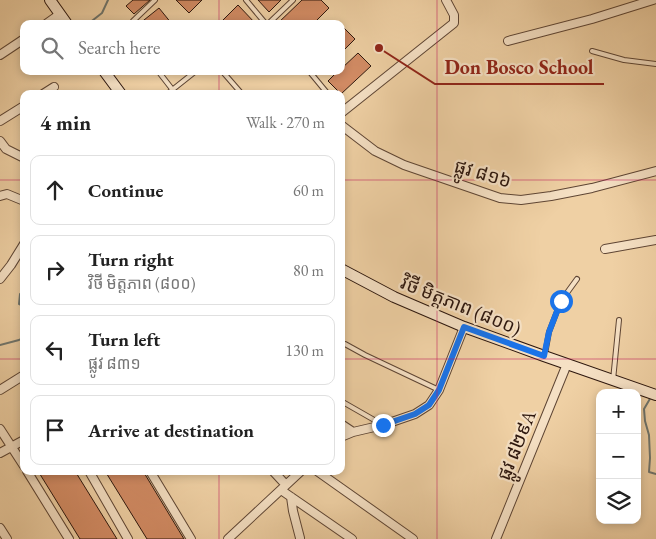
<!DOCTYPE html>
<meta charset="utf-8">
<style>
:root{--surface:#fff;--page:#f6f6f6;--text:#222;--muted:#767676;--line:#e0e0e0}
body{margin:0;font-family:"EB Garamond","Noto Sans Khmer",serif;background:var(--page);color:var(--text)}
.controls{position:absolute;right:15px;bottom:15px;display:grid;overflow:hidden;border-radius:10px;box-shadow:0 2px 8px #0003}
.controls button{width:45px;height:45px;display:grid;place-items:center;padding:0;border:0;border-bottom:1px solid var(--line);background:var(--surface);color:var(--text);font:25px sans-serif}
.stop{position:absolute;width:15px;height:15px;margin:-11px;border:4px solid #1a73e8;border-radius:50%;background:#fff}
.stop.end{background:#1a73e8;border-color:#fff;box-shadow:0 1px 5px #0008}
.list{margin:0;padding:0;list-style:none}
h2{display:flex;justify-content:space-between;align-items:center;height:65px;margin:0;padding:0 20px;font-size:21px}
h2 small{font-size:16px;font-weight:400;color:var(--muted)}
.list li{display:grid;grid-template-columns:32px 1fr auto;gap:15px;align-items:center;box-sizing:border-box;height:70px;margin:0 10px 10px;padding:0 10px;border:1px solid var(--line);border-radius:10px}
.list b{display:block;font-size:19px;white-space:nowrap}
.list p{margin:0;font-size:16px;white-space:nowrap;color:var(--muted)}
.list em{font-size:16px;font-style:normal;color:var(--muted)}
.icon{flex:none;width:28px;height:28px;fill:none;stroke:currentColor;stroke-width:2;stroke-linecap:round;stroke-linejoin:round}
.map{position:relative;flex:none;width:656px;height:539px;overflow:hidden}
.search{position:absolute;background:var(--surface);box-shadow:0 2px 8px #0003;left:20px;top:20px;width:325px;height:55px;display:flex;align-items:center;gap:12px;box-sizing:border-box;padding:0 18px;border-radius:10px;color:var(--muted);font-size:19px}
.panel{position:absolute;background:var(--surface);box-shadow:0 2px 8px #0003;left:20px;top:90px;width:325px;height:385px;border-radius:10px}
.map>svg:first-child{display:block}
</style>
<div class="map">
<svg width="656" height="539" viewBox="0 0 656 539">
<rect width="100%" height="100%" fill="#efd0a4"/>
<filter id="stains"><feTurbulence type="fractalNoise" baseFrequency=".004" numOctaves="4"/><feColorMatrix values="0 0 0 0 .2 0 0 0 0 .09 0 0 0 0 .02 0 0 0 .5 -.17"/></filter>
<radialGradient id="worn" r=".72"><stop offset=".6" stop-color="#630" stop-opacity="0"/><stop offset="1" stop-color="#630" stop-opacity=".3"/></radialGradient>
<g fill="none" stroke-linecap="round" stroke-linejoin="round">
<path stroke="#70766e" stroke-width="2" d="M88,24L102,13L108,0
M24,291L20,294L19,304L24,306
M0,345L19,340L24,337
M651,397L644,409L645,421L649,435L650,458L649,472L656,474"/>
</g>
<path fill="#d38c65" stroke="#2d170e" d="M133,0H150L134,14L126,6Z
M176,0H202L189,13Z
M258,0H281L269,12Z
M302,0H321L329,8L313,24H277Z
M238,5L256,24H219Z
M159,8L172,24H139Z
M341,25L355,39L341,53Z
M358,53L371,66L341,94L328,81L338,71H341V69Z
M38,471H75L117,539H80Z
M105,471H143L184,539H147Z"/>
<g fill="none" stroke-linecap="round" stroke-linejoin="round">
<defs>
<path id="service" d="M246,0L266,24
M133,21L155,0
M268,24L293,0
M592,51L624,60L656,64
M158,71L172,89
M222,71L242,94
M309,71L328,94
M167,94L196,71
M341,345L345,344L365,355L439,390
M545,354L549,332L561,301L577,279
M613,380L619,320
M341,401L383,425"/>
<path id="minor" d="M46,24L60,14
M508,41L592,19L653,0
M0,55L24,39
M43,94L54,87
M341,113L454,23V15L446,0
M0,121L24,106
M341,125L375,151L404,165L500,198L521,200L551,196L592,188L656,171
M0,141L6,149L24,158
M0,196L7,194L24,201
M605,249L656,240
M0,279L11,265L24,244
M0,390L24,375
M341,424L353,432
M0,429L24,466
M341,437L353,432L383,425L415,414L429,405L439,390L464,327
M0,453L24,440
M27,471L69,539
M89,471L128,539
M150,471L191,539
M273,471L286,485
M317,471L413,539
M281,490L352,539
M291,497L293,511L300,538
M0,528L7,539
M228,539L301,471
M496,539L567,364"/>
<path id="secondary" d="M50,0L67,24
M104,71L121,94
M341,269L394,297L464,327L544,356L656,395"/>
</defs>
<use href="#service" stroke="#5e4534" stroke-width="6"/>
<use href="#minor" stroke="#5e4534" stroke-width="10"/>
<use href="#secondary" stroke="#2d170e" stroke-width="12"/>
<use href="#service" stroke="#f5e0c4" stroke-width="4"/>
<use href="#minor" stroke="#f5e0c4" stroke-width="8"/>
<use href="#secondary" stroke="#f5e0c4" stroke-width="10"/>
</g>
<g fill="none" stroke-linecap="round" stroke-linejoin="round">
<path stroke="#1a73e8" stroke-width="6" d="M383,425L415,414L429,405L439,390L464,327L544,356L549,332L561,301"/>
</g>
<path fill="none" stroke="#c2185b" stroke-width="1" stroke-opacity="0.55" d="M219,0V24M437,0V539M219,71V94M0,180H24M341,180H656M0,359H24M341,359H656M219,471V539"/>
<g text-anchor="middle" stroke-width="4.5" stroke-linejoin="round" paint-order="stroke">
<g font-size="19" fill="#2d170e" stroke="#f5e0c4">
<text transform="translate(483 173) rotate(16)" y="7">ផ្លូវ ៨១៦</text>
<text transform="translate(461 305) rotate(22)" y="7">វិថី មិត្តភាព (៨០០)</text>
<text transform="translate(516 445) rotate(-68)" y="7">ផ្លូវ ៨២៩A</text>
</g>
</g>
<path fill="none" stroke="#8f2418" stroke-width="2" d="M379 48L435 84H604"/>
<circle fill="#8f2418" stroke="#f5e0c4" stroke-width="2" cx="379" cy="48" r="5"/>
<g font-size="20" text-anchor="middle" font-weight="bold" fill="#8f2418" stroke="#f5e0c4" stroke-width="4.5" stroke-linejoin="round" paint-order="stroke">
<text x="519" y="74">Don Bosco School</text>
</g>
<rect width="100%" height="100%" filter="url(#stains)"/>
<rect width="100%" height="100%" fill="url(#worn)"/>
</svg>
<div class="controls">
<button>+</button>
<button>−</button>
<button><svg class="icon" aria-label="layers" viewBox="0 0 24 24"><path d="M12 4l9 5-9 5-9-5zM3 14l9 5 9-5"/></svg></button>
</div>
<div class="stop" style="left:561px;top:301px"></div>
<div class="stop end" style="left:383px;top:425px"></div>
<div class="search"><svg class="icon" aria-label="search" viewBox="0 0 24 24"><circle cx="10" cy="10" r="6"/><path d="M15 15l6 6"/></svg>Search here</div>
<section class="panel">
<h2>4 min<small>Walk · 270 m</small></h2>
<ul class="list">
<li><svg class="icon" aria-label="ahead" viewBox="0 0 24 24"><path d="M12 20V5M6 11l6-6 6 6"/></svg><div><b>Continue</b></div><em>60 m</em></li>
<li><svg class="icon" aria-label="right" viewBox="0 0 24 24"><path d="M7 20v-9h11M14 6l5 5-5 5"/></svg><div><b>Turn right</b><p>វិថី មិត្តភាព (៨០០)</p></div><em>80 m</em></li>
<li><svg class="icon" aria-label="left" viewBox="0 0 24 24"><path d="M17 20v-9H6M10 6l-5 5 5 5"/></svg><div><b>Turn left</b><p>ផ្លូវ ៨៣១</p></div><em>130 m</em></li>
<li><svg class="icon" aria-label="arrive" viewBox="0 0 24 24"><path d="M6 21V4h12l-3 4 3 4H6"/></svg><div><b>Arrive at destination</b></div></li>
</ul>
</section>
</div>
